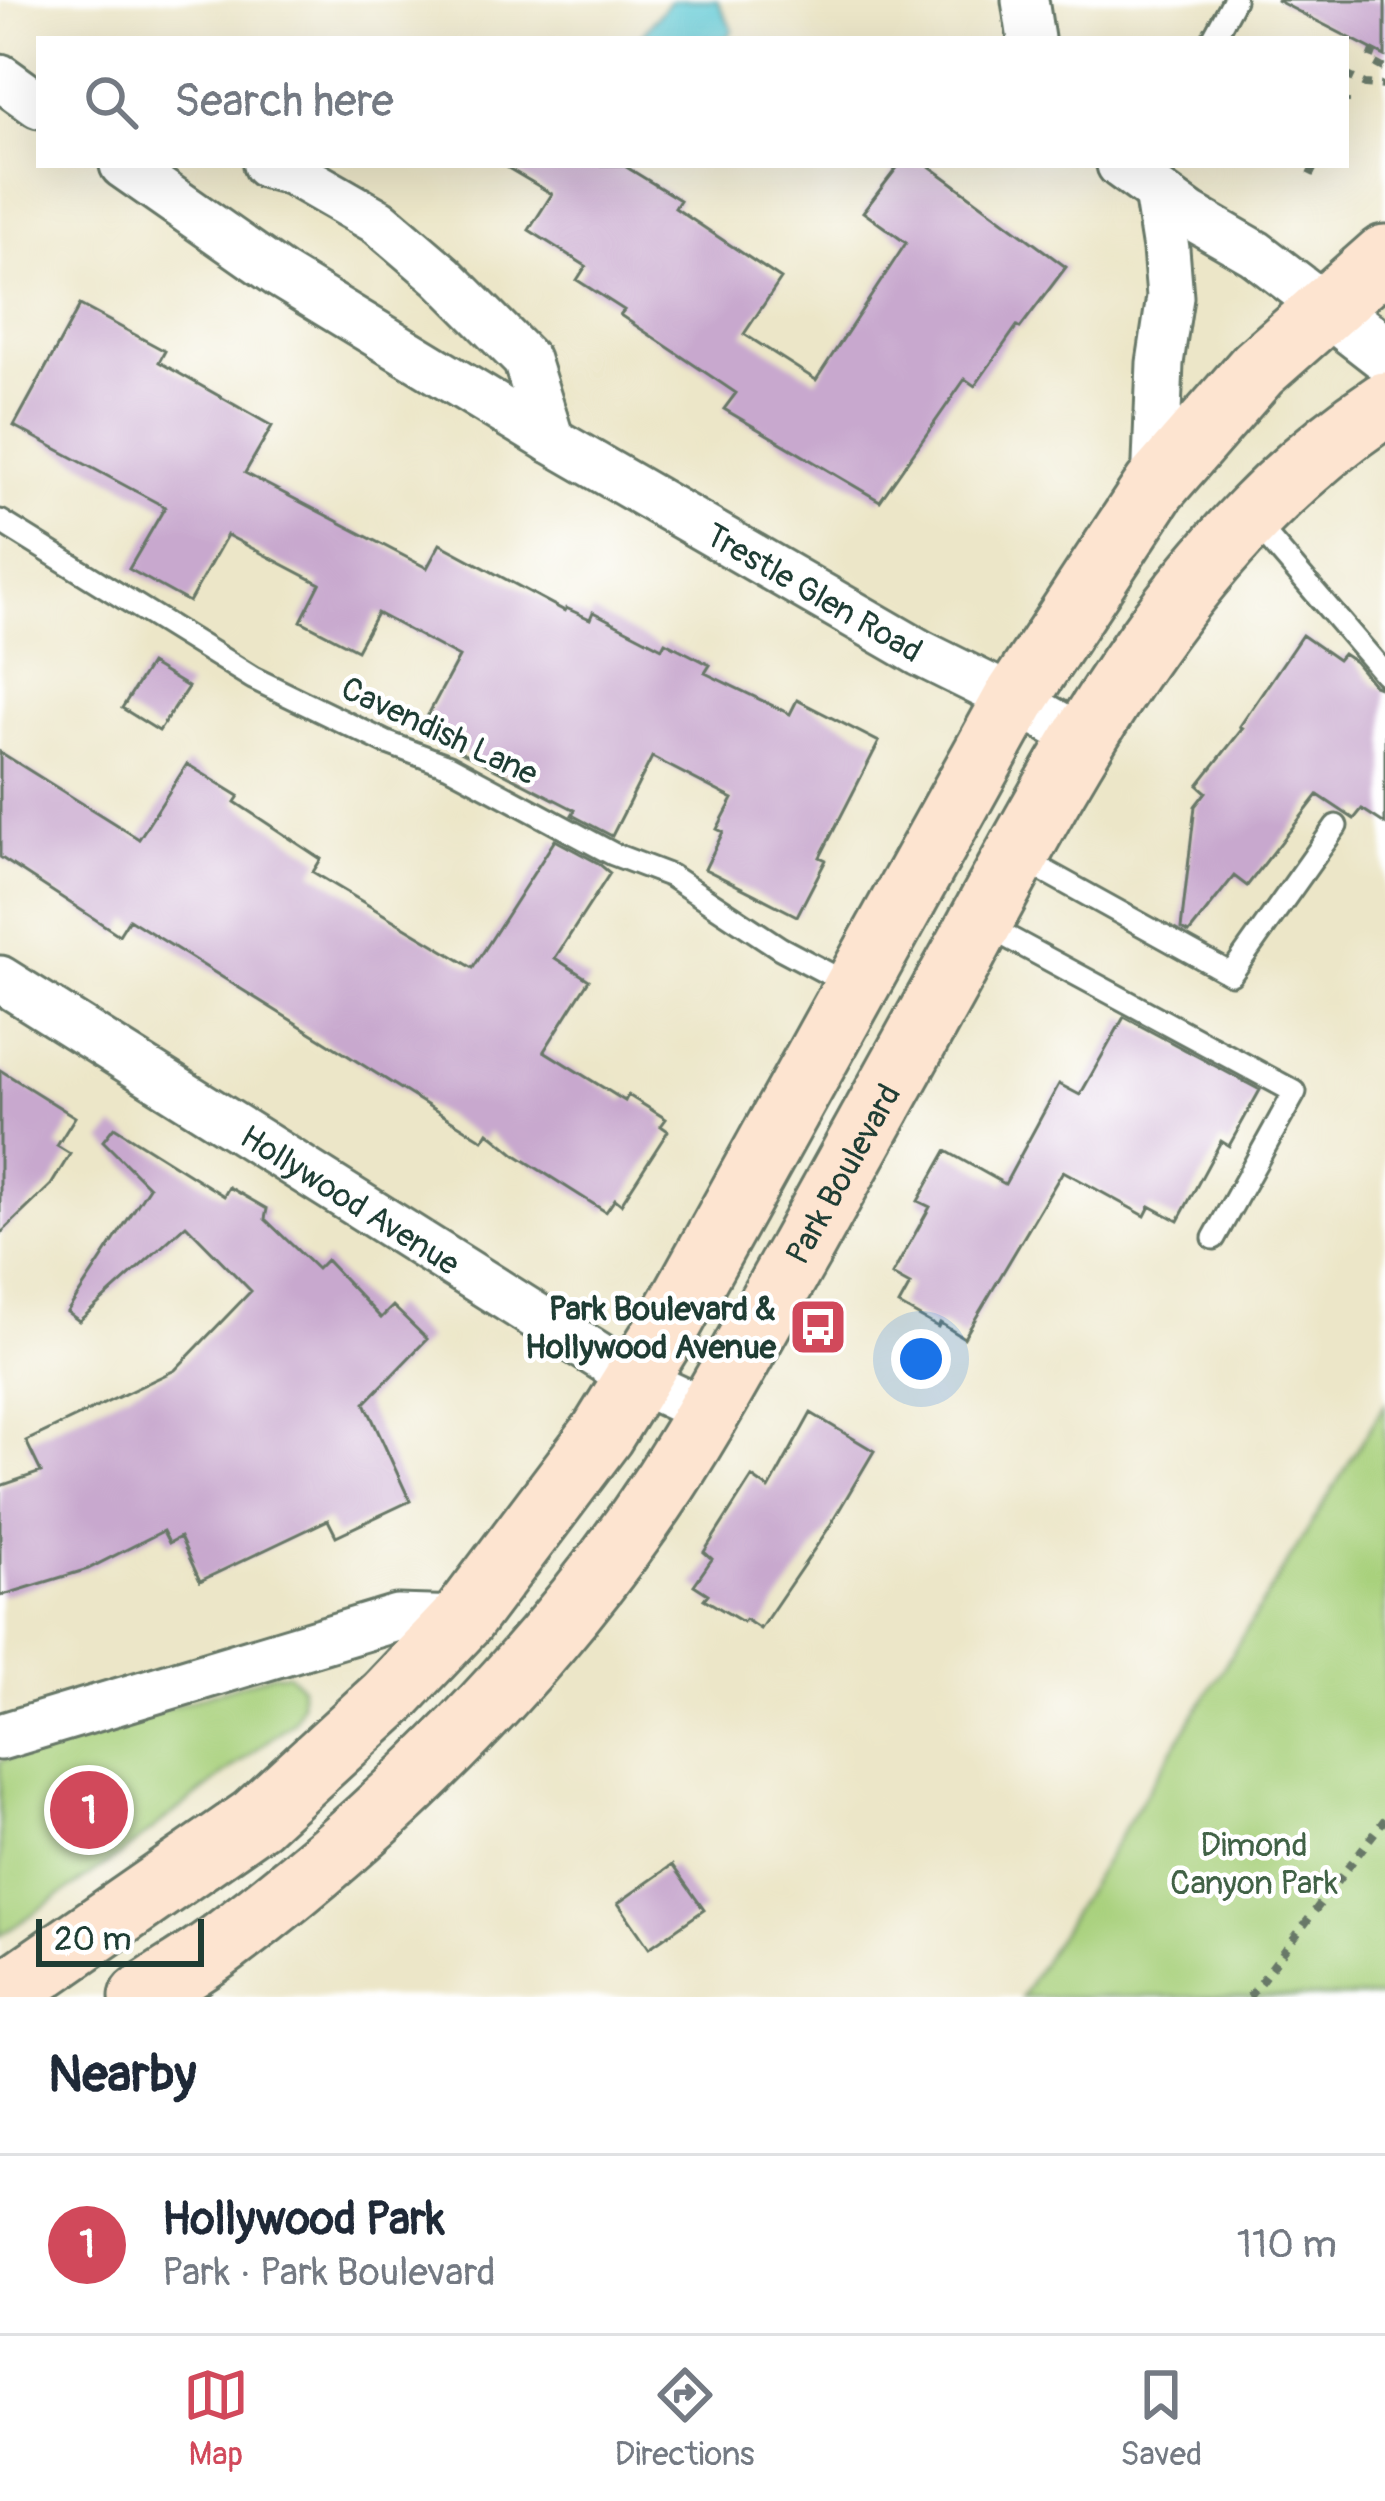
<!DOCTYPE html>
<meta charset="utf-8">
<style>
:root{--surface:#fff;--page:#f6f6f7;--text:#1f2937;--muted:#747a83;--line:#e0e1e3;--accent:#d1495b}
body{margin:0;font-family:Pangolin,sans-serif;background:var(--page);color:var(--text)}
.scale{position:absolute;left:36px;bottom:30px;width:168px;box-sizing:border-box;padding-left:12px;border:6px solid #1f3d34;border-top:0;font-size:33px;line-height:42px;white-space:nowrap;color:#1f3d34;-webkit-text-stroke:9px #fff;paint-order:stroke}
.you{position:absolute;left:921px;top:1359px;width:42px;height:42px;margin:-30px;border:9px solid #fff;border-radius:50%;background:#1a73e8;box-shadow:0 0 0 18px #1a73e833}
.badge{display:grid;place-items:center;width:78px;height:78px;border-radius:50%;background:var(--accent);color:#fff;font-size:39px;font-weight:700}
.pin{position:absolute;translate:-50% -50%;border:6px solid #fff;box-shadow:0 3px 12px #0006}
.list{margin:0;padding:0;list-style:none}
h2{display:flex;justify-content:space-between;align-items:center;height:156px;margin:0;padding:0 48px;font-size:51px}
h2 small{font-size:39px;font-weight:400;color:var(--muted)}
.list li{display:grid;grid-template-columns:78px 1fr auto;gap:36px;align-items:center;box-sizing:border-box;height:180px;padding:0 48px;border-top:3px solid var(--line)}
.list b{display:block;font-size:45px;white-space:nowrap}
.list p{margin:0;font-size:39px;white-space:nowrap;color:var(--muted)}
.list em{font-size:39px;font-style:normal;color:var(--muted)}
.icon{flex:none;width:66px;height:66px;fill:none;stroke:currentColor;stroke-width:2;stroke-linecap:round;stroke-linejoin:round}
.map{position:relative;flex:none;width:1385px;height:1997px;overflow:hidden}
.search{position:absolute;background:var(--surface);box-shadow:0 12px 48px #0002;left:36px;right:36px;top:36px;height:132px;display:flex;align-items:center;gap:30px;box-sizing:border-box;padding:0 42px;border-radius:0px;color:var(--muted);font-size:45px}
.sheet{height:336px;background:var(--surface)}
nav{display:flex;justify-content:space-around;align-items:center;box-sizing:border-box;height:168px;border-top:3px solid var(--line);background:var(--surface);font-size:33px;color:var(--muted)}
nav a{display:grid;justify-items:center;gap:6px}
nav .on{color:var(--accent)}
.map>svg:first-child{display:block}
</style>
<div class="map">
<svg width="1385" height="1997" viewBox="0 0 1385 1997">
<rect width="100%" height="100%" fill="#fff"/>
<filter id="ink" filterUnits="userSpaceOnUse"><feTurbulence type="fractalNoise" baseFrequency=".00833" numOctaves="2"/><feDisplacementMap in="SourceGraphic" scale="24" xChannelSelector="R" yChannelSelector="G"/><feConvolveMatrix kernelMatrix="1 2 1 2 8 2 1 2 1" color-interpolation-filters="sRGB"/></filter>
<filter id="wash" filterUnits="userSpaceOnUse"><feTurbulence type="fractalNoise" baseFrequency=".004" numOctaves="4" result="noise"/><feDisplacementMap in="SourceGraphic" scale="48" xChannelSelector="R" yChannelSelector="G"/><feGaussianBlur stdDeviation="2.7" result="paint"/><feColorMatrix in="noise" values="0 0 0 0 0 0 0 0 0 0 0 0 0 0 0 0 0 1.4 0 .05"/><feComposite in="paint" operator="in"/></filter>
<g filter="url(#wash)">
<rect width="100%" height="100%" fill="#ece6c8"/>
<path fill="#a8d07b" stroke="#648658" stroke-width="3" d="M1385,1404V1997H1021Z
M274,1674H289L301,1686V1704L293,1721L116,1858L0,1936V1761Z"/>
<path fill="#5ecad5" stroke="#3e8484" stroke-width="3" d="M679,0H717L733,30L726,39L639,38L669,2Z"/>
<g id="blocks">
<path fill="#c8a8ce" d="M1276,0H1385V56Z
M503,165H623L680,200L675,208L781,279L744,334L816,380L906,243L863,212L899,165H928L1066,267L1020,328L1017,326L975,386L965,379L880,501L724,409L736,393L620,315L624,310L577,280L586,266L529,230L552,194Z
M80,305L165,351L159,362L272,426L245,473L427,568L440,544L565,611L566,608L590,619L593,612L662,648L665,642L710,665L705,673L790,714L797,700L879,742L820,857L826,860L797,916L705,869L723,832L717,829L733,799L652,757L612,836L572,815L575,810L420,730L459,657L377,613L357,650L301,621L320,584L227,535L189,602L129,569L165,507L14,426Z
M1302,635L1338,660L1343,654L1355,662L1374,685L1385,689V824L1362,809L1354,819L1318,795L1247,886L1234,876L1189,933L1181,929L1195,806L1206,792L1198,785L1243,728L1240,726Z
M150,664L188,687L159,731L122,708Z
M0,752L139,839L187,764L239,796L235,802L321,859L313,872L473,968L555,840L598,863L610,873L555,958L589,980L544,1051L625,1101L628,1095L666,1119L661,1126L668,1131L621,1204L615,1199L606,1212L516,1155L488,1132L483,1140L129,919L119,935L0,857Z
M1124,1017L1260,1090L1229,1146L1221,1141L1178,1221L1150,1206L1145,1216L1063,1171L964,1338L940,1323L938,1327L899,1305L910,1285L892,1275L930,1207L918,1201L946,1151L1005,1184L1059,1084L1080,1095Z
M0,1070L75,1117L57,1146L70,1154L51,1185L0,1234Z
M114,1127L224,1196L229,1187L267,1209L265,1219L317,1269L326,1260L381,1318L393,1306L427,1339L365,1403L410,1501L336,1536L328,1520L200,1581L180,1537L169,1543L163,1531L88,1569L0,1596V1486L41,1472L26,1441L175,1370L251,1291L186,1225L79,1321L67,1312L149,1187L103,1141Z
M811,1413L874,1451L828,1529L760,1629L745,1619L743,1622L704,1599L708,1594L694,1585L712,1559L704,1552L752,1477L769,1489Z
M672,1865L704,1910L649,1948L618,1903Z"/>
</g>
</g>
<g filter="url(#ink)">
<use href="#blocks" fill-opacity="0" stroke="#677868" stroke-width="3"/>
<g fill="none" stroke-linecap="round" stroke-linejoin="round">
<defs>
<path id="service" d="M1213,39L1234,0
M1253,520L1385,674
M0,521L253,678L385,742L449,766L613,854L671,876L780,948L850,985
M1023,859L1231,974L1336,826
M983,924L1295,1092L1214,1238"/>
<g id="minor">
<path d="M1025,0L1031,39"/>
<path d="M0,77L39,105"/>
<path id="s1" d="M123,165L280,275L551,440L920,653L1015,700L1084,739"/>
<path d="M266,165L292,172L379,222L442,276L526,360L551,440"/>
<path d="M1120,165L1189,215L1255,253L1327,308"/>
<path d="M1155,487L1160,363L1170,297L1166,249L1157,192"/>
<path id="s2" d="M0,979L636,1379L706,1412"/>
<path d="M0,1737L397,1618L462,1620"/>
</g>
<path id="tertiary" d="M1327,308L1385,353"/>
<g id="secondary">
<path d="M0,1997L256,1819L388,1698L462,1620L602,1434L667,1329L1015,700L1155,487L1258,369L1385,257"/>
<path id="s3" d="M142,1997C170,1978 200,1961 227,1940C394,1814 551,1656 666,1481C714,1407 756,1327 800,1250C855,1151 910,1052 964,953C1075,747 1184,538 1385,404"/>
</g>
</defs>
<use href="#service" stroke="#677868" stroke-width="27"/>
<use href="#minor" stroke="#677868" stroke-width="51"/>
<use href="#tertiary" stroke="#677868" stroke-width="60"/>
<use href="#secondary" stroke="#677868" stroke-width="69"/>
<path stroke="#677868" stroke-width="8" stroke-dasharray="9 9" stroke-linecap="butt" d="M1374,50L1370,61L1385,69
M1346,75L1365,84L1385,86
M1346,99V103
M1310,175L1315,165
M1249,1997L1385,1819"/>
<use href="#service" stroke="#fff" stroke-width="21"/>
<use href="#minor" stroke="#fff" stroke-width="45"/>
<use href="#tertiary" stroke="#fff" stroke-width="54"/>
<use href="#secondary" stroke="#fde4d0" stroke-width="63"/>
</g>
</g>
<defs>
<symbol id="bus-square" viewBox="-11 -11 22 22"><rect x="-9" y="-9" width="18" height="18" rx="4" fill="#d1495b" stroke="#fff"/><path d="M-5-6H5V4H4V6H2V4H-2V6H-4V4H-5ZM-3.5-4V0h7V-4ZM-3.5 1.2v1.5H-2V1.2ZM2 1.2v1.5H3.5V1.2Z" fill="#fff"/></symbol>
</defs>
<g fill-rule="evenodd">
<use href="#bus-square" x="785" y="1294" width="66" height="66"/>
</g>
<g text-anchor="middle" stroke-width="9" stroke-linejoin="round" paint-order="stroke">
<g font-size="33" fill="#1f3d34" stroke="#fff">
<text dy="12" stroke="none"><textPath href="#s1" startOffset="813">Trestle Glen Road</textPath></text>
<text transform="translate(440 730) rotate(25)" y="12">Cavendish Lane</text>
<text dy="12" stroke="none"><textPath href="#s3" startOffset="1095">Park Boulevard</textPath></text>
<text dy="12" stroke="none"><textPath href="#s2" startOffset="414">Hollywood Avenue</textPath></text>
</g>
<g font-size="33" font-weight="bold" fill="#1f3d34" stroke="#fff" text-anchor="end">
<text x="776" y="1320">Park Boulevard &amp;<tspan x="776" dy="38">Hollywood Avenue</tspan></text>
</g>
<g font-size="33" fill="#416246" stroke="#fff">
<text x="1254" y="1856">Dimond<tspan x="1254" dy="38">Canyon Park</tspan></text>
</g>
</g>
</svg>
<div class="scale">20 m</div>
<div class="you"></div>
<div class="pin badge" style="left:89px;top:1810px">1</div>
<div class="search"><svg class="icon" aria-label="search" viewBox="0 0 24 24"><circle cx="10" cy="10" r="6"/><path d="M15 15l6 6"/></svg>Search here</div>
</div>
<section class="sheet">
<h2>Nearby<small></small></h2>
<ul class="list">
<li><span class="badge">1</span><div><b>Hollywood Park</b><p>Park · Park Boulevard</p></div><em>110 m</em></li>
</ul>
</section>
<nav>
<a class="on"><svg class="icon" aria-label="map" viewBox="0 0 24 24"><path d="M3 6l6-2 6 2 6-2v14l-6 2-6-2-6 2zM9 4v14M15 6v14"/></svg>Map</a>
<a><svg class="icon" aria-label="directions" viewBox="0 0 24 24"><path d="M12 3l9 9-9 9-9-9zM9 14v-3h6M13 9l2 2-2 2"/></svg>Directions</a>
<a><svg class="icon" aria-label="saved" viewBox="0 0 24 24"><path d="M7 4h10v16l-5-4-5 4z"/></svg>Saved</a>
</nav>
